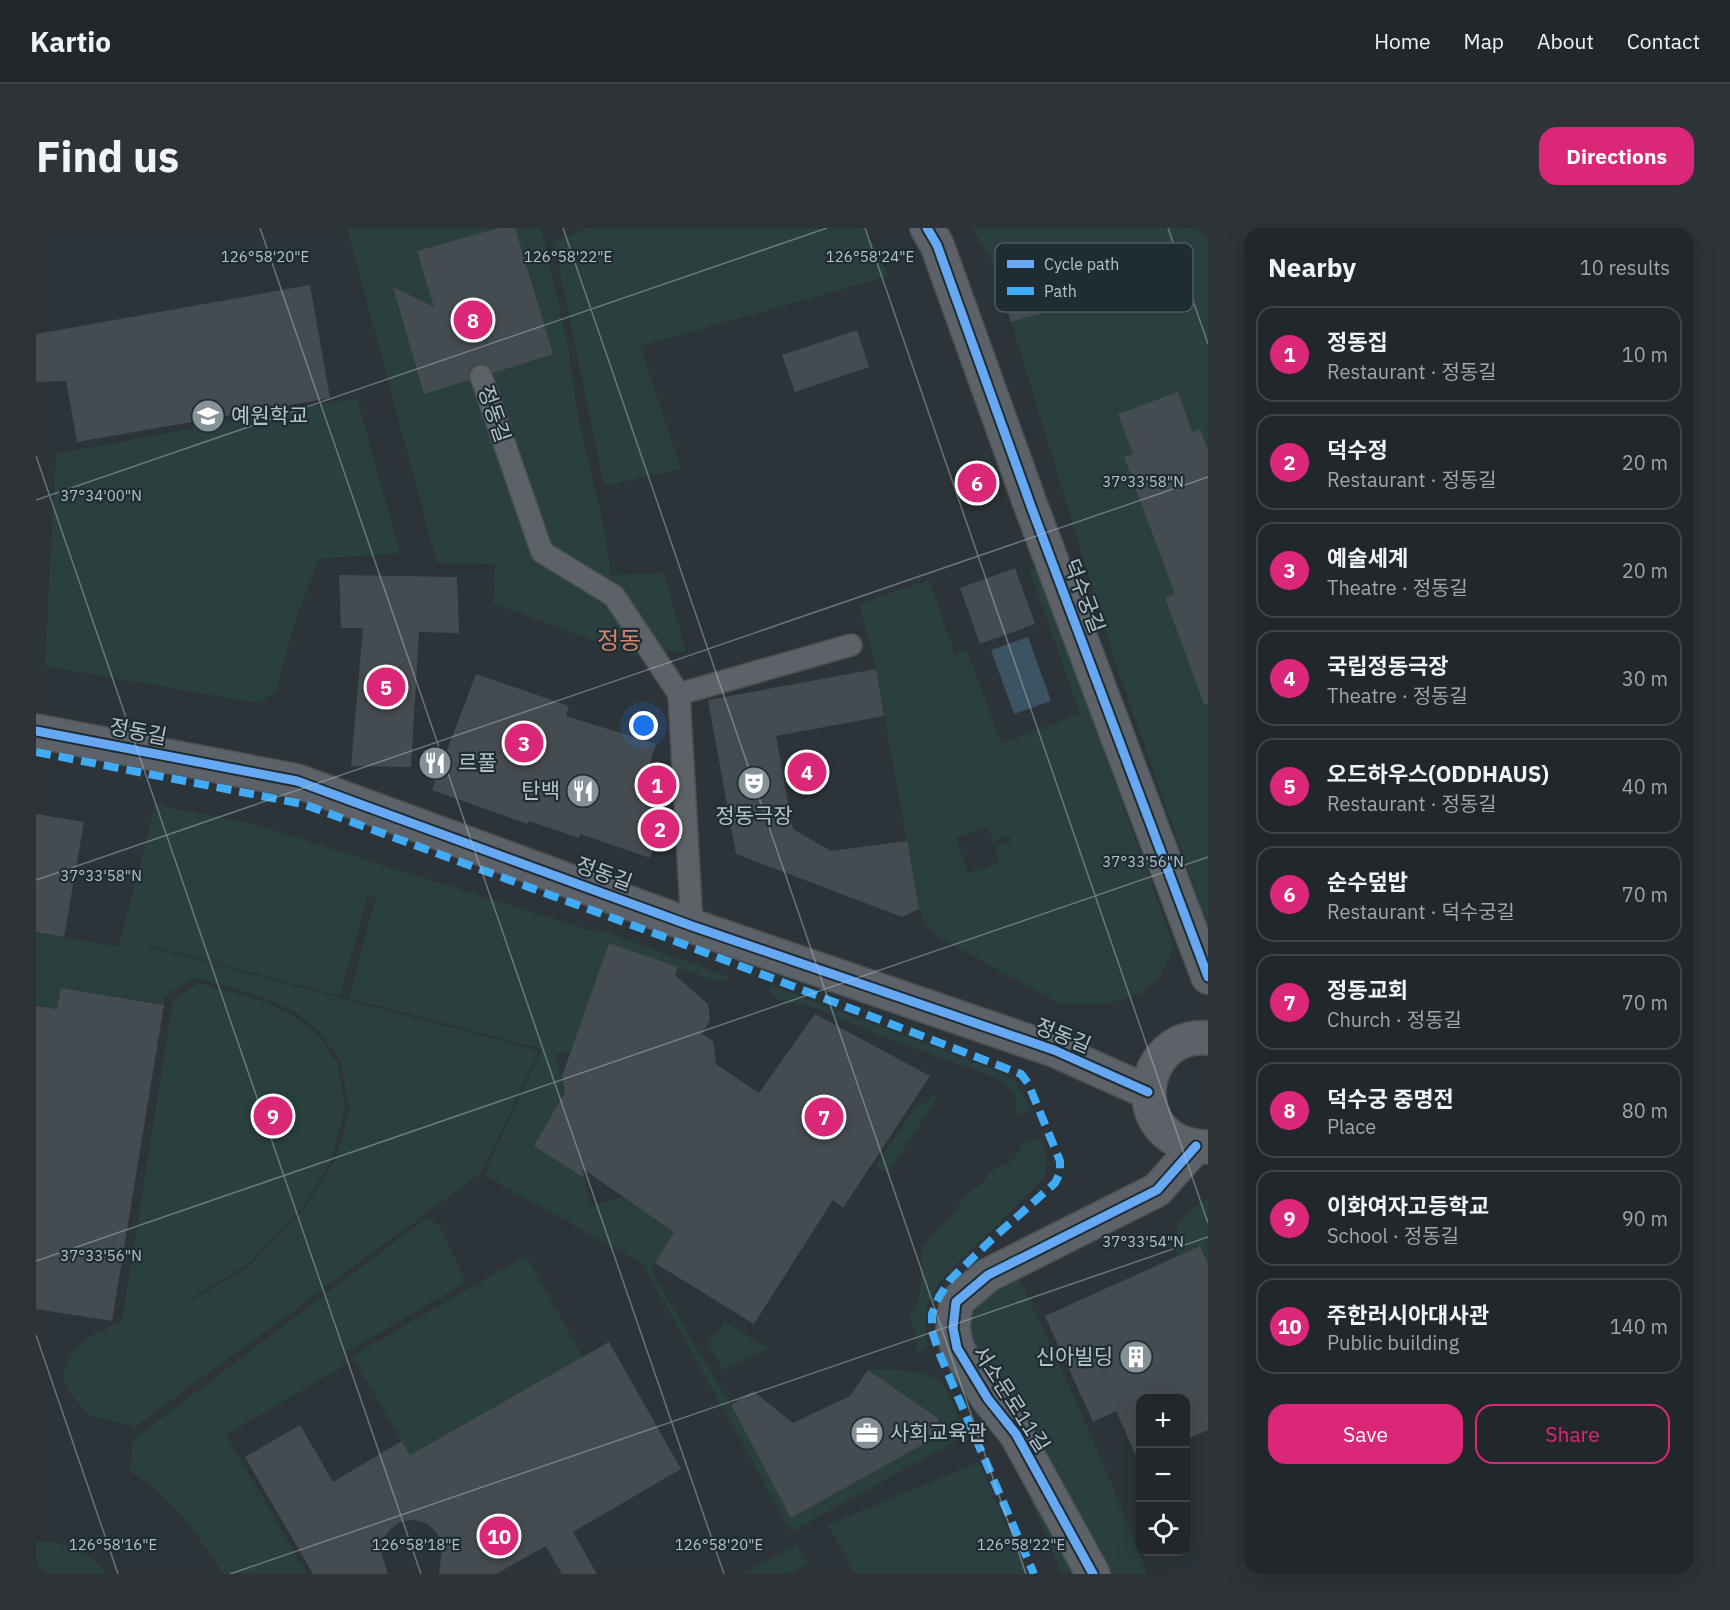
<!DOCTYPE html>
<meta charset="utf-8">
<style>
:root{--surface:#21272b;--page:#2d3337;--text:#f1f3f6;--muted:#a2a5a9;--line:#3e4447;--accent:#db2777}
body{margin:0;font-family:"IBM Plex Sans","Noto Sans KR",sans-serif;background:var(--page);color:var(--text)}
.controls{position:absolute;right:18px;bottom:18px;display:grid;overflow:hidden;border-radius:12px;box-shadow:0 6px 24px #0002}
.controls button{width:54px;height:54px;display:grid;place-items:center;padding:0;border:0;border-bottom:2px solid var(--line);background:var(--surface);color:var(--text);font:30px sans-serif}
.you{position:absolute;left:608px;top:498px;width:21px;height:21px;margin:-15px;border:4px solid #fff;border-radius:50%;background:#1a73e8;box-shadow:0 0 0 9px #1a73e833}
.badge{display:grid;place-items:center;width:39px;height:39px;border-radius:50%;background:var(--accent);color:#fff;font-size:20px;font-weight:700}
.pin{position:absolute;translate:-50% -50%;border:3px solid #fff;box-shadow:0 2px 6px #0006}
.list{margin:0;padding:0;list-style:none}
h2{display:flex;justify-content:space-between;align-items:center;height:78px;margin:0;padding:0 24px;font-size:26px}
h2 small{font-size:20px;font-weight:400;color:var(--muted)}
.list li{display:grid;grid-template-columns:39px 1fr auto;gap:18px;align-items:center;box-sizing:border-box;height:96px;margin:0 12px 12px;padding:0 12px;border:2px solid var(--line);border-radius:18px}
.list b{display:block;font-size:22px;white-space:nowrap}
.list p{margin:0;font-size:20px;white-space:nowrap;color:var(--muted)}
.list em{font-size:20px;font-style:normal;color:var(--muted)}
.actions{display:flex;gap:12px;padding:18px 24px}
.actions a{flex:1;padding:14px 0;border:2px solid var(--accent);border-radius:18px;text-align:center;font-size:21px;color:var(--accent)}
.actions .main{background:var(--accent);color:#fff}
.icon{flex:none;width:33px;height:33px;fill:none;stroke:currentColor;stroke-width:2;stroke-linecap:round;stroke-linejoin:round}
.map{position:relative;flex:none;width:1172px;height:1346px;overflow:hidden;border-radius:18px}
header{display:flex;align-items:center;gap:36px;box-sizing:border-box;height:84px;padding:0 30px;background:var(--surface);border-bottom:2px solid var(--line)}
header strong{font-size:28px}
nav{display:flex;gap:33px;margin-inline-start:auto;font-size:21px}
.intro{display:flex;align-items:center;justify-content:space-between;box-sizing:border-box;height:144px;padding:0 36px}
h1{margin:0;font-size:42px}
.button{padding:15px 27px;border-radius:18px;background:var(--accent);color:#fff;font-size:21px;font-weight:700}
main{display:flex;gap:36px;padding:0 36px}
aside{flex:1;background:var(--surface);border-radius:18px;box-shadow:0 6px 24px #0002}
.map>svg:first-child{display:block}
</style>
<header>
<strong>Kartio</strong>
<nav><a>Home</a><a>Map</a><a>About</a><a>Contact</a></nav>
</header>
<div class="intro"><h1>Find us</h1><a class="button">Directions</a></div>
<main>
<div class="map">
<svg width="1172" height="1346" viewBox="0 0 1172 1346">
<rect width="100%" height="100%" fill="#2c3439"/>
<path fill="#29403f" fill-rule="evenodd" d="M311,0H503L508,11L532,118L541,184L568,300L575,347L628,345L650,424L612,420L598,428L457,375L459,336L401,335Z
M551,0H827L853,48L604,118L645,241L568,258L518,15Z
M937,0H1172V698L1077,428L958,37Z
M321,170L364,325L283,331L258,397L239,465L221,475L9,438L20,226Z
M992,337L1004,346L1138,719L1125,748L1105,765L1070,776H1024L899,707L890,698L883,681L840,441L823,376L893,352L919,426L931,422L965,515L1044,486ZM952,599L957,613L973,607L976,613L959,619L964,635L932,645L920,610Z
M119,577L217,596L559,704L561,701L693,749L690,752L681,754L573,715L535,823L519,826L529,864L498,918L548,950L554,978L587,969L638,1004L615,1043L694,1176L755,1290L904,1207L902,1190L832,1142C852,1141 889,1140 906,1155C911,1160 926,1198 930,1207L755,1304L607,1036L448,947L506,821L313,770L340,669L332,666L304,768L115,718L113,719L503,823L445,945L100,1198L54,1188L32,1163L27,1148L31,1135L40,1119L53,1109L86,1093L137,772L163,755L227,773L261,790L282,807L302,837L309,881L296,931L267,979L212,1036L159,1068L120,1082L161,1069L213,1039L268,982L300,931L313,881L305,834L284,804L261,785L229,770L158,749L129,768L128,776L26,760L21,780L0,777V705L83,719Z
M735,757L963,844L979,854L995,881L982,888L979,882L980,873L977,863L960,850L843,807L779,780L740,771L734,763Z
M896,867L901,870L851,946L840,938L883,873L889,877Z
M1006,910C1009,924 1013,934 1008,949C988,972 965,992 943,1014C910,1046 880,1066 892,1118L885,1124L880,1125L881,1113L875,1094V1086L882,1073L885,1055V1027L888,1018L894,1009L917,987L928,968L947,955L955,943L976,932L983,925L986,916Z
M1172,971V1036L1164,1018L1140,1028C1139,994 1141,988 1172,971Z
M390,990L403,997L430,1054L309,1125L314,1134L190,1207L270,1344L267,1346H188C160,1306 138,1269 94,1244L97,1212Z
M490,1028L547,1129L374,1227L316,1128Z
M980,1044C1027,1143 1073,1244 1111,1346H1026L928,1115L938,1069Z
M687,1093L732,1120L688,1142L670,1112L685,1102Z
M943,1234L992,1346H819L792,1297Z
M0,1313C25,1313 56,1324 70,1346H0Z
M761,1317L771,1336L751,1346H707Z"/>
<path fill="#3b5363" d="M992,409L1015,473L978,486L955,422Z"/>
<path fill="#454c51" d="M463,0H479L517,126L457,145L453,138L448,136H441L435,140L433,145V152L388,166L357,59L398,79L381,23Z
M990,28L1007,85L975,94L958,37Z
M274,57L294,170L41,214L30,153L0,154V106Z
M821,102L833,139L759,164L746,127Z
M1142,164L1156,204L1164,201L1172,222V476H1168L1129,370L1139,366L1088,229L1097,226L1082,186Z
M979,340L999,396L944,416L924,360Z
M303,347L421,349L423,405L383,404L375,539L315,538L327,400H305Z
M840,441L848,488L740,508L757,601L795,623L871,613L883,681L866,689L700,626L672,472Z
M440,446L533,478L530,488L620,516L607,556L624,561L613,594L624,598L614,630L544,606L543,610L493,593L492,596L396,562Z
M0,586L48,594L28,709L0,704Z
M573,715L642,739L639,747L672,776L674,792L666,806L677,813L680,836L723,865L779,786L894,848L807,980L797,972L718,1096L619,1035L638,1004L547,941L548,950L498,918L529,864L526,848Z
M25,760L128,777L76,1093L0,1081V778L21,781Z
M1164,1018L1172,1036V1202L1149,1212V1170H1104V1233L1103,1234L1080,1183L1057,1194L1009,1088Z
M573,1114L645,1241L537,1304L561,1346H526L510,1318L460,1346H403L406,1322L405,1313L400,1304L393,1297L384,1293L374,1292L364,1294L356,1300L346,1311V1327L352,1346H277L209,1229L264,1197L297,1254L366,1213L374,1227Z
M832,1142L902,1190L904,1207L755,1290L695,1177L717,1163L757,1195L814,1168Z"/>
<g fill="none" stroke-linecap="round" stroke-linejoin="round">
<defs>
<path id="service" d="M445,148L506,324L578,368L643,466L656,698
M643,466L815,417"/>
<path id="minor" d="M891,0L901,17L996,281L1172,749
M0,503L261,553L656,698L1018,822L1112,864
M1172,810C1100,804 1087,918 1172,919
M1057,1346L980,1206L952,1171L921,1120L917,1100L920,1074L952,1047L1121,962L1160,918"/>
</defs>
<use href="#service" stroke="#4a5054" stroke-width="24"/>
<use href="#minor" stroke="#4a5054" stroke-width="36"/>
<use href="#service" stroke="#5c6267" stroke-width="21"/>
<use href="#minor" stroke="#5c6267" stroke-width="33"/>
<path stroke="#42abf6" stroke-width="8" stroke-dasharray="15 8" stroke-linecap="butt" d="M0,524L267,576L634,711L985,846L992,855L1024,933V945L1019,955L954,1013L914,1052L903,1069L896,1086V1103L904,1127L998,1346"/>
<defs>
<path id="cycleway" d="M891,0L901,17L996,281L1172,749
M0,503L261,553L656,698L1018,822L1112,864
M1057,1346L980,1206L952,1171L921,1120L917,1100L920,1074L952,1047L1121,962L1160,918"/>
</defs>
<use href="#cycleway" stroke="#1f2c34" stroke-width="13"/>
<use href="#cycleway" stroke="#66a8f1" stroke-width="9"/>
</g>
<path fill="none" stroke="#b7c1ca" stroke-width="1.5" stroke-opacity="0.45" d="M224,0L688,1346M527,0L990,1346M829,0L1172,995M1132,0L1172,116M0,228L385,1346M0,272L791,0M0,652L1172,249M0,1033L1172,629M0,1107L82,1346M194,1346L1172,1009"/>
<defs>
<symbol id="school-disc" viewBox="-11 -11 22 22"><circle r="9.5" fill="#869097" stroke="#1f2c34"/><path d="M0-5L7-2L0 1L-7-2ZM-4 1L0 2.5L4 1V4Q0 6-4 4Z" fill="#fff"/></symbol>
<symbol id="restaurant-disc" viewBox="-11 -11 22 22"><circle r="9.5" fill="#869097" stroke="#1f2c34"/><path d="M-5-6h1v4h1v-4h1v4h1v-4h1v5L-1.5 .5V6h-2V.5L-5-1ZM5-6V6H3V1.5H1.5Q1.5-4 5-6Z" fill="#fff"/></symbol>
<symbol id="theatre-disc" viewBox="-11 -11 22 22"><circle r="9.5" fill="#869097" stroke="#1f2c34"/><path d="M-5-5.5Q0-4 5-5.5V0Q5 5 0 6Q-5 5-5 0ZM-3.3-2.5H-1v1.5H-3.3ZM1-2.5H3.3v1.5H1ZM-2.8 1Q0 5.5 2.8 1Z" fill="#fff"/></symbol>
<symbol id="building-disc" viewBox="-11 -11 22 22"><circle r="9.5" fill="#869097" stroke="#1f2c34"/><path d="M-4-6H4V6H1V3H-1V6H-4ZM-2.5-4.3h1.7v1.8h-1.7ZM.8-4.3h1.7v1.8H.8ZM-2.5-1h1.7V.8h-1.7ZM.8-1h1.7V.8H.8Z" fill="#fff"/></symbol>
<symbol id="office-disc" viewBox="-11 -11 22 22"><circle r="9.5" fill="#869097" stroke="#1f2c34"/><path d="M-6-3h4V-5.5h4V-3h4V5H-6ZM-1-4.5V-3h2v-1.5ZM-6 0V1H6V0Z" fill="#fff"/></symbol>
</defs>
<g fill-rule="evenodd">
<use href="#school-disc" x="153" y="169" width="38" height="38"/>
<use href="#restaurant-disc" x="380" y="516" width="38" height="38"/>
<use href="#theatre-disc" x="699" y="536" width="38" height="38"/>
<use href="#restaurant-disc" x="528" y="544" width="38" height="38"/>
<use href="#building-disc" x="1081" y="1110" width="38" height="38"/>
<use href="#office-disc" x="812" y="1186" width="38" height="38"/>
</g>
<g text-anchor="middle" stroke-width="4.5" stroke-linejoin="round" paint-order="stroke">
<g font-size="21" fill="#b7c1ca" stroke="#1f2c34">
<text transform="translate(458 186) rotate(71)" y="7">정동길</text>
<text transform="translate(1048 368) rotate(69)" y="7">덕수궁길</text>
<text transform="translate(102 504) rotate(11)" y="7">정동길</text>
<text transform="translate(568 646) rotate(20)" y="7">정동길</text>
<text transform="translate(1027 808) rotate(22)" y="7">정동길</text>
<text transform="translate(975 1171) rotate(57)" y="7">서소문로11길</text>
</g>
<g font-size="21" fill="#b7c1ca" stroke="#1f2c34" text-anchor="start">
<text x="195" y="195">예원학교</text>
<text x="422" y="542">르풀</text>
<text x="524" y="570" text-anchor="end">탄백</text>
<text x="718" y="595" text-anchor="middle">정동극장</text>
<text x="1077" y="1136" text-anchor="end">신아빌딩</text>
<text x="854" y="1212">사회교육관</text>
</g>
<g font-size="24" fill="#d1856a" stroke="#1f2c34">
<text x="583" y="421">정동</text>
</g>
</g>
<rect x="959" y="15" width="198" height="69" rx="9" fill="#1f2c34" stroke="#4d5961" stroke-width="1.5"/>
<rect x="971" y="32" width="27" height="8" fill="#66a8f1"/>
<rect x="971" y="59" width="27" height="8" fill="#42abf6"/>
<g font-size="16" fill="#b7c1ca">
<text x="1008" y="42">Cycle path</text>
<text x="1008" y="69">Path</text>
</g>
<g font-size="15" text-anchor="middle" fill="#b7c1ca" stroke="#1f2c34" stroke-width="4.5" stroke-linejoin="round" paint-order="stroke">
<text x="834" y="34">126°58'24"E</text>
<text x="229" y="34">126°58'20"E</text>
<text x="532" y="34">126°58'22"E</text>
<text x="1107" y="259">37°33'58"N</text>
<text x="65" y="273">37°34'00"N</text>
<text x="1107" y="639">37°33'56"N</text>
<text x="65" y="653">37°33'58"N</text>
<text x="1107" y="1019">37°33'54"N</text>
<text x="65" y="1033">37°33'56"N</text>
<text x="77" y="1322">126°58'16"E</text>
<text x="380" y="1322">126°58'18"E</text>
<text x="683" y="1322">126°58'20"E</text>
<text x="985" y="1322">126°58'22"E</text>
</g>
</svg>
<div class="controls">
<button>+</button>
<button>−</button>
<button><svg class="icon" aria-label="locate" viewBox="0 0 24 24"><circle cx="12" cy="12" r="6"/><path d="M12 2v4M12 18v4M2 12h4M18 12h4"/></svg></button>
</div>
<div class="you"></div>
<div class="pin badge" style="left:621px;top:557px">1</div>
<div class="pin badge" style="left:624px;top:601px">2</div>
<div class="pin badge" style="left:488px;top:515px">3</div>
<div class="pin badge" style="left:771px;top:544px">4</div>
<div class="pin badge" style="left:350px;top:459px">5</div>
<div class="pin badge" style="left:941px;top:255px">6</div>
<div class="pin badge" style="left:788px;top:889px">7</div>
<div class="pin badge" style="left:437px;top:92px">8</div>
<div class="pin badge" style="left:237px;top:888px">9</div>
<div class="pin badge" style="left:463px;top:1308px">10</div>
</div>
<aside>
<h2>Nearby<small>10 results</small></h2>
<ul class="list">
<li><span class="badge">1</span><div><b>정동집</b><p>Restaurant · 정동길</p></div><em>10 m</em></li>
<li><span class="badge">2</span><div><b>덕수정</b><p>Restaurant · 정동길</p></div><em>20 m</em></li>
<li><span class="badge">3</span><div><b>예술세계</b><p>Theatre · 정동길</p></div><em>20 m</em></li>
<li><span class="badge">4</span><div><b>국립정동극장</b><p>Theatre · 정동길</p></div><em>30 m</em></li>
<li><span class="badge">5</span><div><b>오드하우스(ODDHAUS)</b><p>Restaurant · 정동길</p></div><em>40 m</em></li>
<li><span class="badge">6</span><div><b>순수덮밥</b><p>Restaurant · 덕수궁길</p></div><em>70 m</em></li>
<li><span class="badge">7</span><div><b>정동교회</b><p>Church · 정동길</p></div><em>70 m</em></li>
<li><span class="badge">8</span><div><b>덕수궁 중명전</b><p>Place</p></div><em>80 m</em></li>
<li><span class="badge">9</span><div><b>이화여자고등학교</b><p>School · 정동길</p></div><em>90 m</em></li>
<li><span class="badge">10</span><div><b>주한러시아대사관</b><p>Public building</p></div><em>140 m</em></li>
</ul>
<div class="actions"><a class="main">Save</a><a>Share</a></div>
</aside>
</main>
